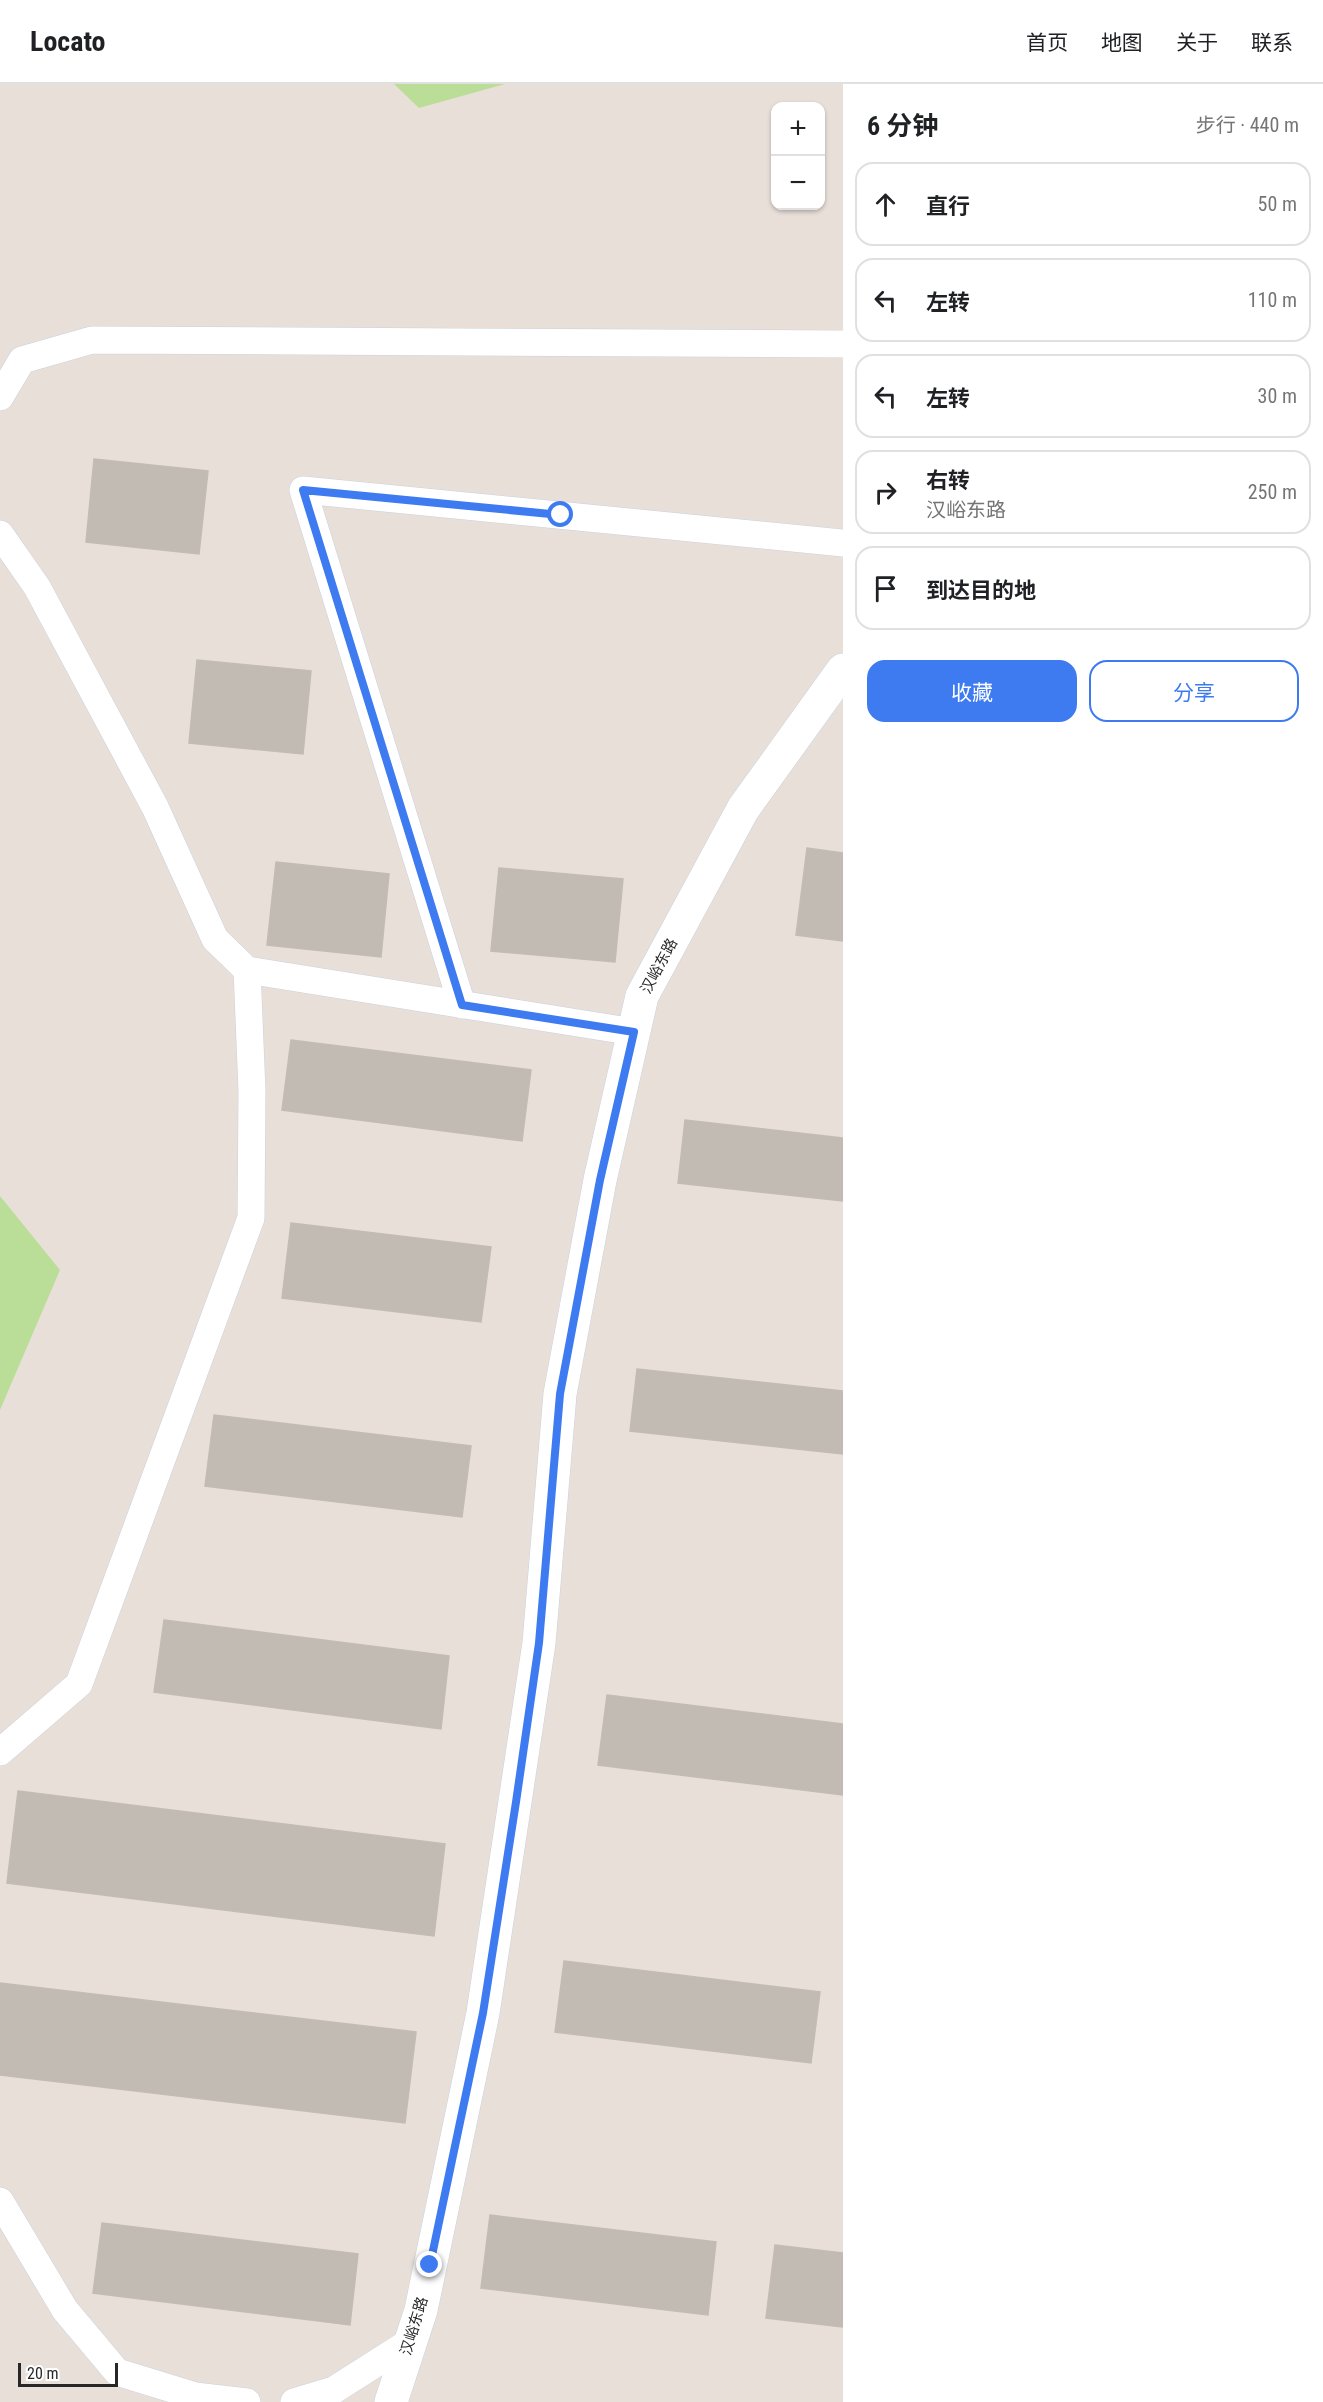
<!DOCTYPE html>
<html lang="zh">
<meta charset="utf-8">
<style>
:root{--surface:#fff;--page:#f2f2f2;--text:#202124;--muted:#757577;--line:#e0e0e0;--accent:#3e7bf1}
body{margin:0;font-family:"Roboto Condensed","Noto Sans SC",sans-serif;background:var(--page);color:var(--text)}
.controls{position:absolute;right:18px;top:18px;display:grid;overflow:hidden;border-radius:12px;box-shadow:0 2px 4px #0004}
.controls button{width:54px;height:54px;display:grid;place-items:center;padding:0;border:0;border-bottom:2px solid var(--line);background:var(--surface);color:var(--text);font:30px sans-serif}
.scale{position:absolute;left:18px;bottom:15px;width:100px;box-sizing:border-box;padding-left:6px;border:3px solid #272727;border-top:0;font-size:16px;line-height:21px;white-space:nowrap;color:#272727;-webkit-text-stroke:4px #fff;paint-order:stroke}
.stop{position:absolute;width:18px;height:18px;margin:-14px;border:4px solid #3e7bf1;border-radius:50%;background:#fff}
.stop.end{background:#3e7bf1;border-color:#fff;box-shadow:0 2px 6px #0008}
.list{margin:0;padding:0;list-style:none}
h2{display:flex;justify-content:space-between;align-items:center;height:78px;margin:0;padding:0 24px;font-size:26px}
h2 small{font-size:20px;font-weight:400;color:var(--muted)}
.list li{display:grid;grid-template-columns:39px 1fr auto;gap:18px;align-items:center;box-sizing:border-box;height:84px;margin:0 12px 12px;padding:0 12px;border:2px solid var(--line);border-radius:18px}
.list b{display:block;font-size:22px;white-space:nowrap}
.list p{margin:0;font-size:20px;white-space:nowrap;color:var(--muted)}
.list em{font-size:20px;font-style:normal;color:var(--muted)}
.actions{display:flex;gap:12px;padding:18px 24px}
.actions a{flex:1;padding:14px 0;border:2px solid var(--accent);border-radius:18px;text-align:center;font-size:21px;color:var(--accent)}
.actions .main{background:var(--accent);color:#fff}
.icon{flex:none;width:33px;height:33px;fill:none;stroke:currentColor;stroke-width:2;stroke-linecap:round;stroke-linejoin:round}
.map{position:relative;flex:none;width:843px;height:2318px;overflow:hidden}
header{display:flex;align-items:center;gap:36px;box-sizing:border-box;height:84px;padding:0 30px;background:var(--surface);border-bottom:2px solid var(--line)}
header strong{font-size:28px}
nav{display:flex;gap:33px;margin-inline-start:auto;font-size:21px}
main{display:flex}
aside{flex:1;background:var(--surface)}
.map>svg:first-child{display:block}
</style>
<header>
<strong>Locato</strong>
<nav><a>首页</a><a>地图</a><a>关于</a><a>联系</a></nav>
</header>
<main>
<div class="map">
<svg width="843" height="2318" viewBox="0 0 843 2318">
<rect width="100%" height="100%" fill="#e9dfd9"/>
<path fill="#bade97" d="M394,0H505L419,24Z
M0,1112L60,1186L0,1326Z"/>
<path fill="#c1bbb4" stroke="#c4bbb3" stroke-width="1.5" d="M94,375L208,387L199,470L86,458Z
M197,576L311,587L303,670L189,659Z
M807,764L843,769V857L796,851Z
M276,778L389,790L381,873L267,861Z
M499,784L623,795L615,878L491,867Z
M291,956L531,986L522,1057L282,1026Z
M685,1036L843,1054V1117L678,1099Z
M291,1139L491,1163L481,1238L282,1214Z
M637,1285L843,1307V1370L630,1347Z
M214,1331L471,1362L462,1433L205,1402Z
M164,1536L449,1572L441,1645L154,1608Z
M607,1611L843,1640V1711L598,1681Z
M18,1707L445,1760L434,1852L7,1799Z
M564,1877L820,1908L811,1979L555,1948Z
M0,1899L416,1948L405,2039L0,1991Z
M490,2131L716,2158L708,2231L481,2204Z
M102,2139L358,2170L350,2241L93,2209Z
M775,2161L843,2169V2243L766,2234Z"/>
<g fill="none" stroke-linecap="round" stroke-linejoin="round">
<defs>
<path id="street" d="M0,313L22,276L92,256L843,260
M0,450L37,503L155,723L215,855L247,886L634,948
M462,921L303,406L843,459
M0,1668L79,1600L251,1134L252,1007L247,886
M0,2117L65,2226L117,2288L195,2312L247,2318
M294,2318L334,2306L411,2257"/>
<path id="secondary" d="M391,2318L421,2226L483,1929L539,1559L560,1310L600,1096L642,912L743,725L843,586"/>
</defs>
<use href="#street" stroke="#cbd1dc" stroke-width="28"/>
<use href="#secondary" stroke="#cbd1dc" stroke-width="34"/>
<use href="#street" stroke="#fff" stroke-width="27"/>
<use href="#secondary" stroke="#fff" stroke-width="33"/>
</g>
<g fill="none" stroke-linecap="round" stroke-linejoin="round">
<path stroke="#3e7bf1" stroke-width="8" d="M430,2181L483,1929L516,1718L539,1559L560,1310L600,1096L634,948L462,921L303,406L561,431"/>
</g>
<g text-anchor="middle" stroke-width="5" stroke-linejoin="round" paint-order="stroke">
<g font-size="15" fill="#272727" stroke="#fff">
<text transform="translate(659 882) rotate(-62)" y="5">汉峪东路</text>
<text transform="translate(414 2242) rotate(-73)" y="5">汉峪东路</text>
</g>
</g>
</svg>
<div class="controls">
<button>+</button>
<button>−</button>
</div>
<div class="scale">20 m</div>
<div class="stop" style="left:561px;top:431px"></div>
<div class="stop end" style="left:430px;top:2181px"></div>
</div>
<aside>
<h2>6 分钟<small>步行 · 440 m</small></h2>
<ul class="list">
<li><svg class="icon" aria-label="ahead" viewBox="0 0 24 24"><path d="M12 20V5M6 11l6-6 6 6"/></svg><div><b>直行</b></div><em>50 m</em></li>
<li><svg class="icon" aria-label="left" viewBox="0 0 24 24"><path d="M17 20v-9H6M10 6l-5 5 5 5"/></svg><div><b>左转</b></div><em>110 m</em></li>
<li><svg class="icon" aria-label="left" viewBox="0 0 24 24"><path d="M17 20v-9H6M10 6l-5 5 5 5"/></svg><div><b>左转</b></div><em>30 m</em></li>
<li><svg class="icon" aria-label="right" viewBox="0 0 24 24"><path d="M7 20v-9h11M14 6l5 5-5 5"/></svg><div><b>右转</b><p>汉峪东路</p></div><em>250 m</em></li>
<li><svg class="icon" aria-label="arrive" viewBox="0 0 24 24"><path d="M6 21V4h12l-3 4 3 4H6"/></svg><div><b>到达目的地</b></div></li>
</ul>
<div class="actions"><a class="main">收藏</a><a>分享</a></div>
</aside>
</main>
